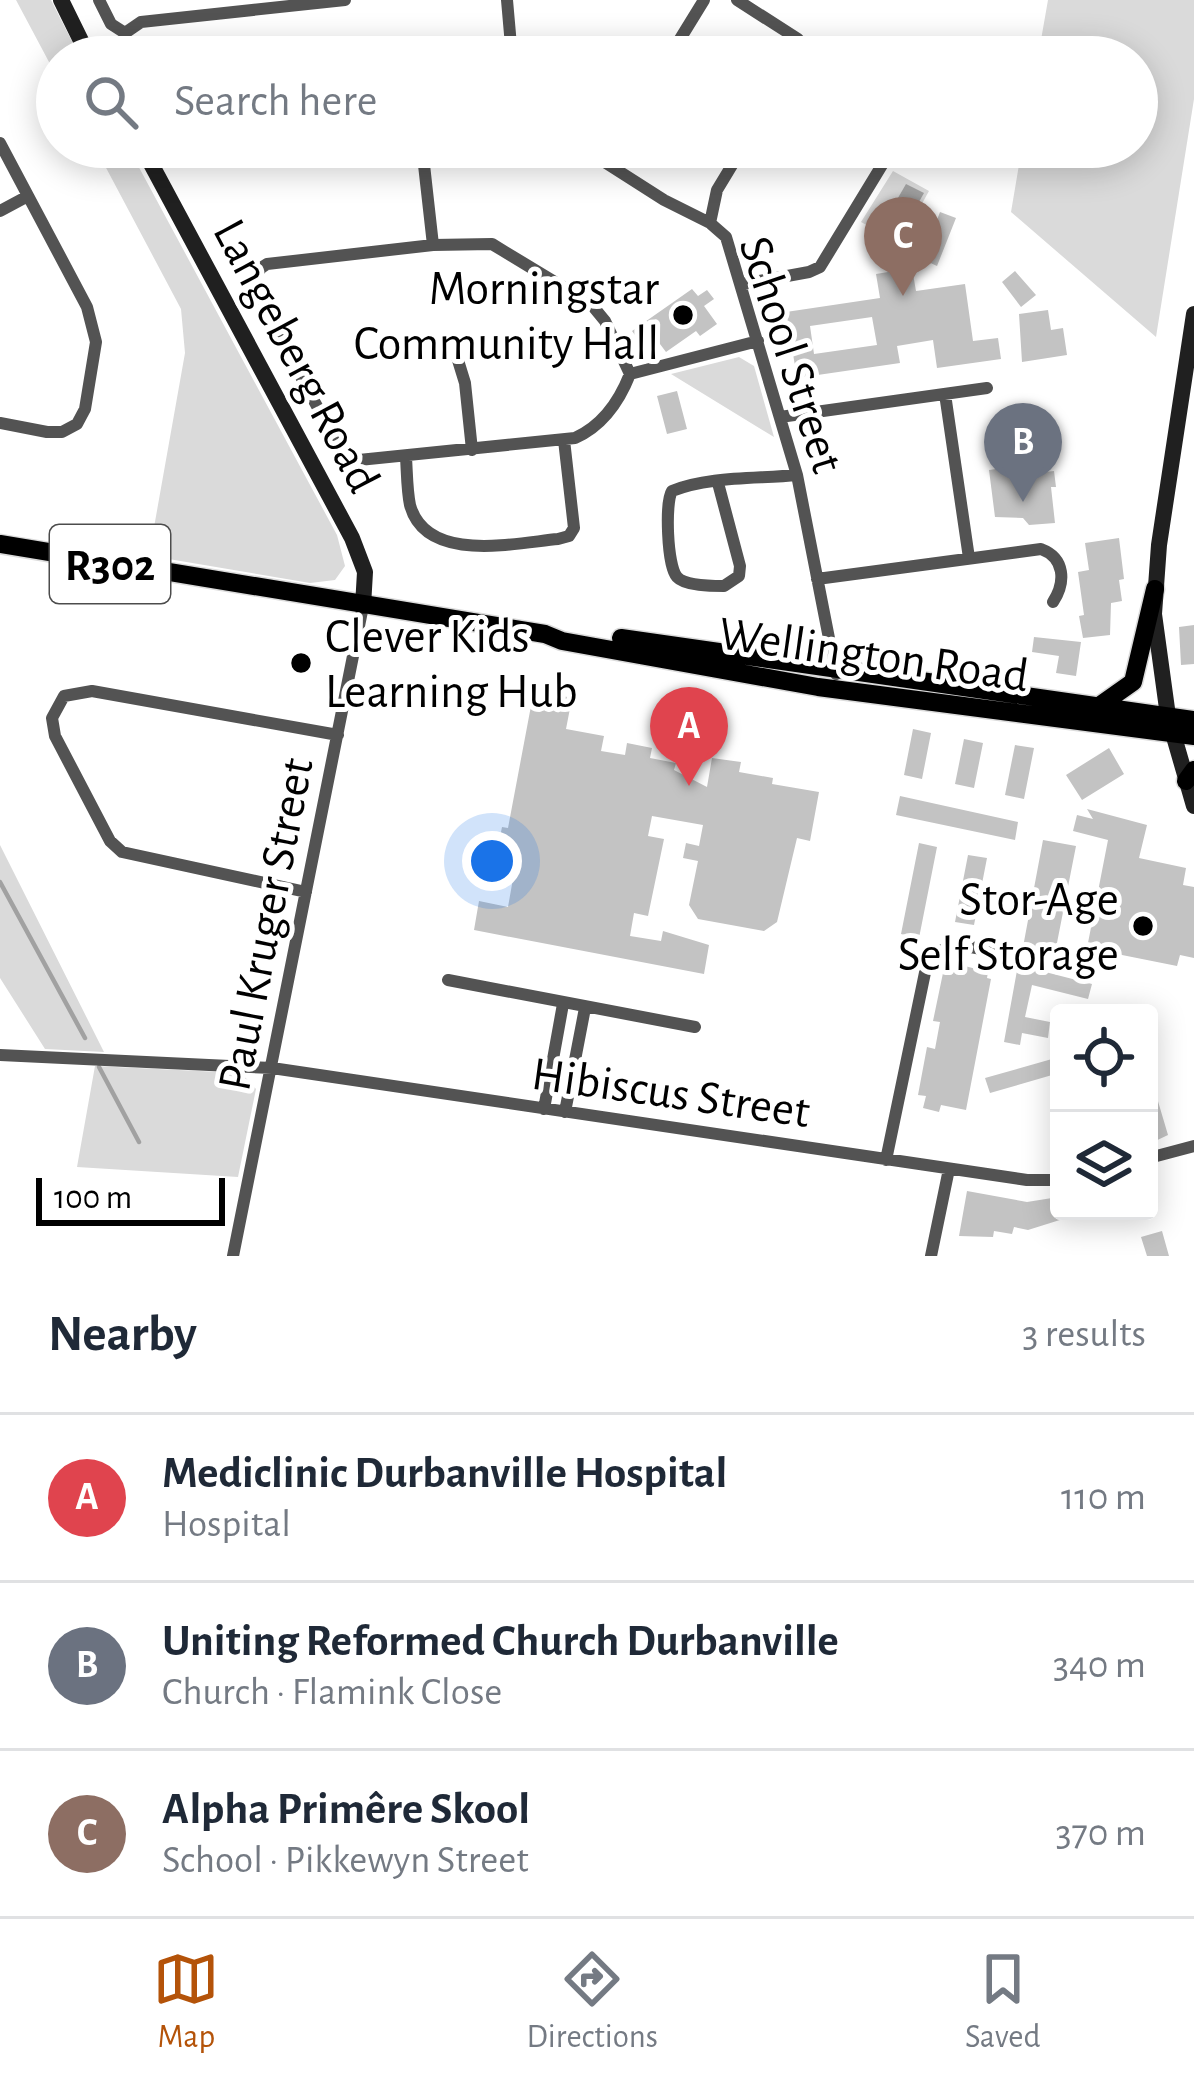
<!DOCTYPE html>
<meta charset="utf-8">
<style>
:root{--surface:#fff;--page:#f2f2f3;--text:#1f2937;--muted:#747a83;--line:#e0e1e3;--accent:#b45309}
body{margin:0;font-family:"Alegreya Sans",sans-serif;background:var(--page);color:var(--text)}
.controls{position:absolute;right:36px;bottom:36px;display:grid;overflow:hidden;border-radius:12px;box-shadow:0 6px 30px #0003}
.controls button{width:108px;height:108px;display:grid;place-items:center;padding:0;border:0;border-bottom:3px solid var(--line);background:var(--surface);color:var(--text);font:60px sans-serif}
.scale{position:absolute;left:36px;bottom:30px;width:189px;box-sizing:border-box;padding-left:12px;border:6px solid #000;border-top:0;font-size:33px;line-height:42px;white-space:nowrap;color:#000;-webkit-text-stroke:9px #fff;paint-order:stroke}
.you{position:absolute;left:492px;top:861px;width:42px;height:42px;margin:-30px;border:9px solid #fff;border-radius:50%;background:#1a73e8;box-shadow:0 0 0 18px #1a73e833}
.badge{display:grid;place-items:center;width:78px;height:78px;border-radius:50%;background:var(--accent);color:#fff;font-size:39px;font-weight:700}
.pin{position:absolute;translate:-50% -99px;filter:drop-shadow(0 3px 6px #0008)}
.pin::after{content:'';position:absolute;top:63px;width:42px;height:36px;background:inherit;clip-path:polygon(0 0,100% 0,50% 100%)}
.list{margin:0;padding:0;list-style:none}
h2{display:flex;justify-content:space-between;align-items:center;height:156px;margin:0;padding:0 48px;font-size:51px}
h2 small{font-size:39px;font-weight:400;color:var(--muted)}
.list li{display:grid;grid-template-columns:78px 1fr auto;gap:36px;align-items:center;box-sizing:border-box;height:168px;padding:0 48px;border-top:3px solid var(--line)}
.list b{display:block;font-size:45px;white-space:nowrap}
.list p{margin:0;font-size:39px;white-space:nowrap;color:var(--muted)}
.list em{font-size:39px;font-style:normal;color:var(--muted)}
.icon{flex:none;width:66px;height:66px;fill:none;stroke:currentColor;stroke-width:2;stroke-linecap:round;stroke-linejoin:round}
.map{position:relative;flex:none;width:1194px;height:1256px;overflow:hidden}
.search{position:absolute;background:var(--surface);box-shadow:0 6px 30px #0003;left:36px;right:36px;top:36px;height:132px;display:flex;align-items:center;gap:30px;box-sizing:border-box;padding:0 42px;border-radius:66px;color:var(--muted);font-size:45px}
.sheet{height:660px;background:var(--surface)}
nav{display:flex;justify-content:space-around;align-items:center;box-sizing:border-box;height:168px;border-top:3px solid var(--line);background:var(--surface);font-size:33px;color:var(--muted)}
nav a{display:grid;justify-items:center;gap:6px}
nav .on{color:var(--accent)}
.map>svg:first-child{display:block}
</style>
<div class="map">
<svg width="1194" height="1256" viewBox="0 0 1194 1256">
<rect width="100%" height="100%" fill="#fff"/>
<path fill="#dadada" d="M16,0H51L80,57H57V77Z
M1048,0H1194V99L1156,337L1011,212L1022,147H1137V57H1038Z
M95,147H128L337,535L345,566L335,580L310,583L139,554L140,543L153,533L185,353L181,309Z
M893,171L929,191L900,243L861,222Z
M739,357L754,366L774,437L671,374Z
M0,845L104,1052L45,1049L0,978Z
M95,1066L241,1073L256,1089L238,1177L77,1167Z"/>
<path fill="#a1a1a1" d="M906,184L924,193L898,239L880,229Z"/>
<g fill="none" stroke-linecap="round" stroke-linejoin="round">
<path stroke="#a1a1a1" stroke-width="4.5" d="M0,882L85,1038
M99,1067L139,1142"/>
</g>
<path fill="#c3c3c3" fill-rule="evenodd" d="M940,212L956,218L937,266L922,259Z
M912,268L916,291L965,284L973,341L998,338L1001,359L937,368L933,340L897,346L900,363L797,378L786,312L880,298L876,274ZM872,317L877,345L814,354L810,326Z
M1015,271L1036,295L1021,307L1002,282Z
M692,289L698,296L707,290L714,299L704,306L717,324L700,336L696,331L666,352L657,340L645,349L632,331Z
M1048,310L1051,330L1063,328L1067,355L1022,362L1019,314Z
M677,391L687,429L667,434L657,396Z
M1017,466L1018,475L1054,471L1056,487H1051L1055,523L1029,525L1023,518L995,517L989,470Z
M1119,538L1124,579L1119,580L1122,601L1111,603L1110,635L1083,638L1079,616L1084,615L1078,572L1089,570L1085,543Z
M1194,625V664L1181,665L1179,627Z
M1034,637L1081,642L1076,676L1056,673L1059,656L1032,652Z
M534,690L572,698L566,729L604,736L601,751L625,755L627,743L652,748L650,758L676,763L674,770L707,787L712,758L741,762L739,772L773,778L772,784L819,792L810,841L797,838L777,922L764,931L698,919L689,905L698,861L683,858L686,843L699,846L703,825L652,816L648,836L664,839L648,916L634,913L630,936L661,941L663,931L709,945L704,974L474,930L479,901L508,907L517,856L497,852L502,827L508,828Z
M913,729L931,733L922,779L904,775Z
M964,739L983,743L974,788L955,784Z
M1015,745L1034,748L1024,799L1005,795Z
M1109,748L1124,774L1082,800L1066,775Z
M900,796L1018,822L1015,840L896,815Z
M1087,809L1147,825L1139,858L1186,868L1183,885L1194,887V958L1180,955L1177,966L1087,948L1108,840L1073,831L1077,815L1093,819Z
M1043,840L1076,846L1055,953L1023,947Z
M919,843L937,847L919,938L901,934Z
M968,855L987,858L974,925L955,922Z
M953,963L988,972L987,978L991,979L966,1110L941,1105L939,1112L923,1108L926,1096L918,1095L927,1047L935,1049L940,1022L933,1021L943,973L950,975Z
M1018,965L1092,984L1088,999L1032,985L1025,1017L1050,1022L1048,1038L1022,1033L1020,1045L1004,1042Z
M1059,1057V1073L990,1093L985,1078Z
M1152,1081L1168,1135L1149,1144V1082Z
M967,1191L1027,1202L1052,1198L1057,1200L1063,1219L1028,1230L1014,1227L1012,1234L994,1231L993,1237L959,1236Z
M1162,1231L1169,1256H1147L1141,1237Z"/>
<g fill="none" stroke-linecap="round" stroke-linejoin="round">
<defs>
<path id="primary" d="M0,544L545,634L562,641L818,687L1194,736
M621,638L1194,720
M1099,706L1133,682L1155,589
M1186,781L1194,770"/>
</defs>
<use href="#primary" stroke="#dbdbdb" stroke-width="21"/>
<path stroke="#535353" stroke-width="12" d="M99,0L111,24L125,33
M507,0L512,57
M737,0L798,39L799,57
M129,57L124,44L125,33L141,22L345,0
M669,57L704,0
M0,143L87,307L96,342L85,409L77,424L62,432H47L0,423
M422,147L433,245
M581,147L664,200L710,223L726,237L797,475L836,674
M145,152L169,147
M0,211L28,196
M710,223L717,190L743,147
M743,284L809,272L820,267L893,147
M457,357L465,383L472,450
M630,374C619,402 602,426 575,438L359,460L338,445L255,292C251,279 256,270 267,264L433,245L492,244L591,304L605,321L630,374L758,341
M945,394L969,558
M780,417L987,388
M406,457C407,473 407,491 410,505C426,564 515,543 558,539L569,536L574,528L564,440
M718,483L740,566L739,576L724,586C712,586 685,586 677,577C667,566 665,502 672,491C708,476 758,479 797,475
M817,579L1041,549C1065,558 1066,582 1053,602
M306,892L122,852L110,841L55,736L52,718L64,696L92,691L338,735
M448,980L695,1027
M0,1055L272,1068L1027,1180H1059
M544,1109L563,1004
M565,1112L585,1008
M1149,1158L1194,1146
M886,1160L927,963C947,936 975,948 1004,954
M233,1256L363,606
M931,1256L949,1169"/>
<path stroke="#202020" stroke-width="16" d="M61,0L89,57
M142,147L352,538L365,572L363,606
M1194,314L1159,545L1154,614L1168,716L1194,806"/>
<use href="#primary" stroke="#000" stroke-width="18"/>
</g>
<g fill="#000" stroke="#fff" stroke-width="4.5">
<circle cx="683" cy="315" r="12"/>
<circle cx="301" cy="663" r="12"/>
<circle cx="1143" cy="926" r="12"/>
</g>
<g text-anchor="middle" stroke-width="10" stroke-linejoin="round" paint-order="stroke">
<rect fill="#fff" stroke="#4c4c4c" stroke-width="3" x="50" y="525" width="120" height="78" rx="9"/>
<g font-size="45" font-weight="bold" fill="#000">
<text x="110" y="580">R302</text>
</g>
<g font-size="48" fill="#000" stroke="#fff" text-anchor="end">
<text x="659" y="304">Morningstar<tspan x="659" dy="55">Community Hall</tspan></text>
<text x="325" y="652" text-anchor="start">Clever Kids<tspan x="325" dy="55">Learning Hub</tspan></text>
<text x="1119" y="915">Stor-Age<tspan x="1119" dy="55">Self Storage</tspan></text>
</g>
<g font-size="48" fill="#000" stroke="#fff">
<text transform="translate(793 354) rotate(72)" y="17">School Street</text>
<text transform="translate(298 355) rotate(62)" y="17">Langeberg Road</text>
<text transform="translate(874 653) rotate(8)" y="17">Wellington Road</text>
<text transform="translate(264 924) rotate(-79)" y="17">Paul Kruger Street</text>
<text transform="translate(671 1091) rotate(8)" y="17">Hibiscus Street</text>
</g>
</g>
</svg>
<div class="controls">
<button><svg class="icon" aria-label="locate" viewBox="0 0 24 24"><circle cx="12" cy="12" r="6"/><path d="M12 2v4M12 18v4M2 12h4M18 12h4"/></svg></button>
<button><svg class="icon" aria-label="layers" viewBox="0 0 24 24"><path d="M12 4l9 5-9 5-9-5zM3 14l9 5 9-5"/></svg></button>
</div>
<div class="scale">100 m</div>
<div class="you"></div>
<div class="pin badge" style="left:689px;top:786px;background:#e0444e">A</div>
<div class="pin badge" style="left:1023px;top:502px;background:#6b7280">B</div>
<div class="pin badge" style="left:903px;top:296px;background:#8d6e63">C</div>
<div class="search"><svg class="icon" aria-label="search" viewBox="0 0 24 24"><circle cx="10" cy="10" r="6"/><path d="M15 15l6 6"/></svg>Search here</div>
</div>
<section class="sheet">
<h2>Nearby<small>3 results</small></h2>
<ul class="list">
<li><span class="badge" style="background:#e0444e">A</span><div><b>Mediclinic Durbanville Hospital</b><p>Hospital</p></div><em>110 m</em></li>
<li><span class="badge" style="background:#6b7280">B</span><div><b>Uniting Reformed Church Durbanville</b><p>Church · Flamink Close</p></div><em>340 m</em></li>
<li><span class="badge" style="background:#8d6e63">C</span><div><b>Alpha Primêre Skool</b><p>School · Pikkewyn Street</p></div><em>370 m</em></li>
</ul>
</section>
<nav>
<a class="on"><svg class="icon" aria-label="map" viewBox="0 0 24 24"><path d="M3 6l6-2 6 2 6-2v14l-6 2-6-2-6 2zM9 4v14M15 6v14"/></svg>Map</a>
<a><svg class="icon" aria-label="directions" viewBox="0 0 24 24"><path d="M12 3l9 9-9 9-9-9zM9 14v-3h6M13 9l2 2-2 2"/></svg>Directions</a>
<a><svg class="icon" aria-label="saved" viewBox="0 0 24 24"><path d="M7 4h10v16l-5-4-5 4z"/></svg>Saved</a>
</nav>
